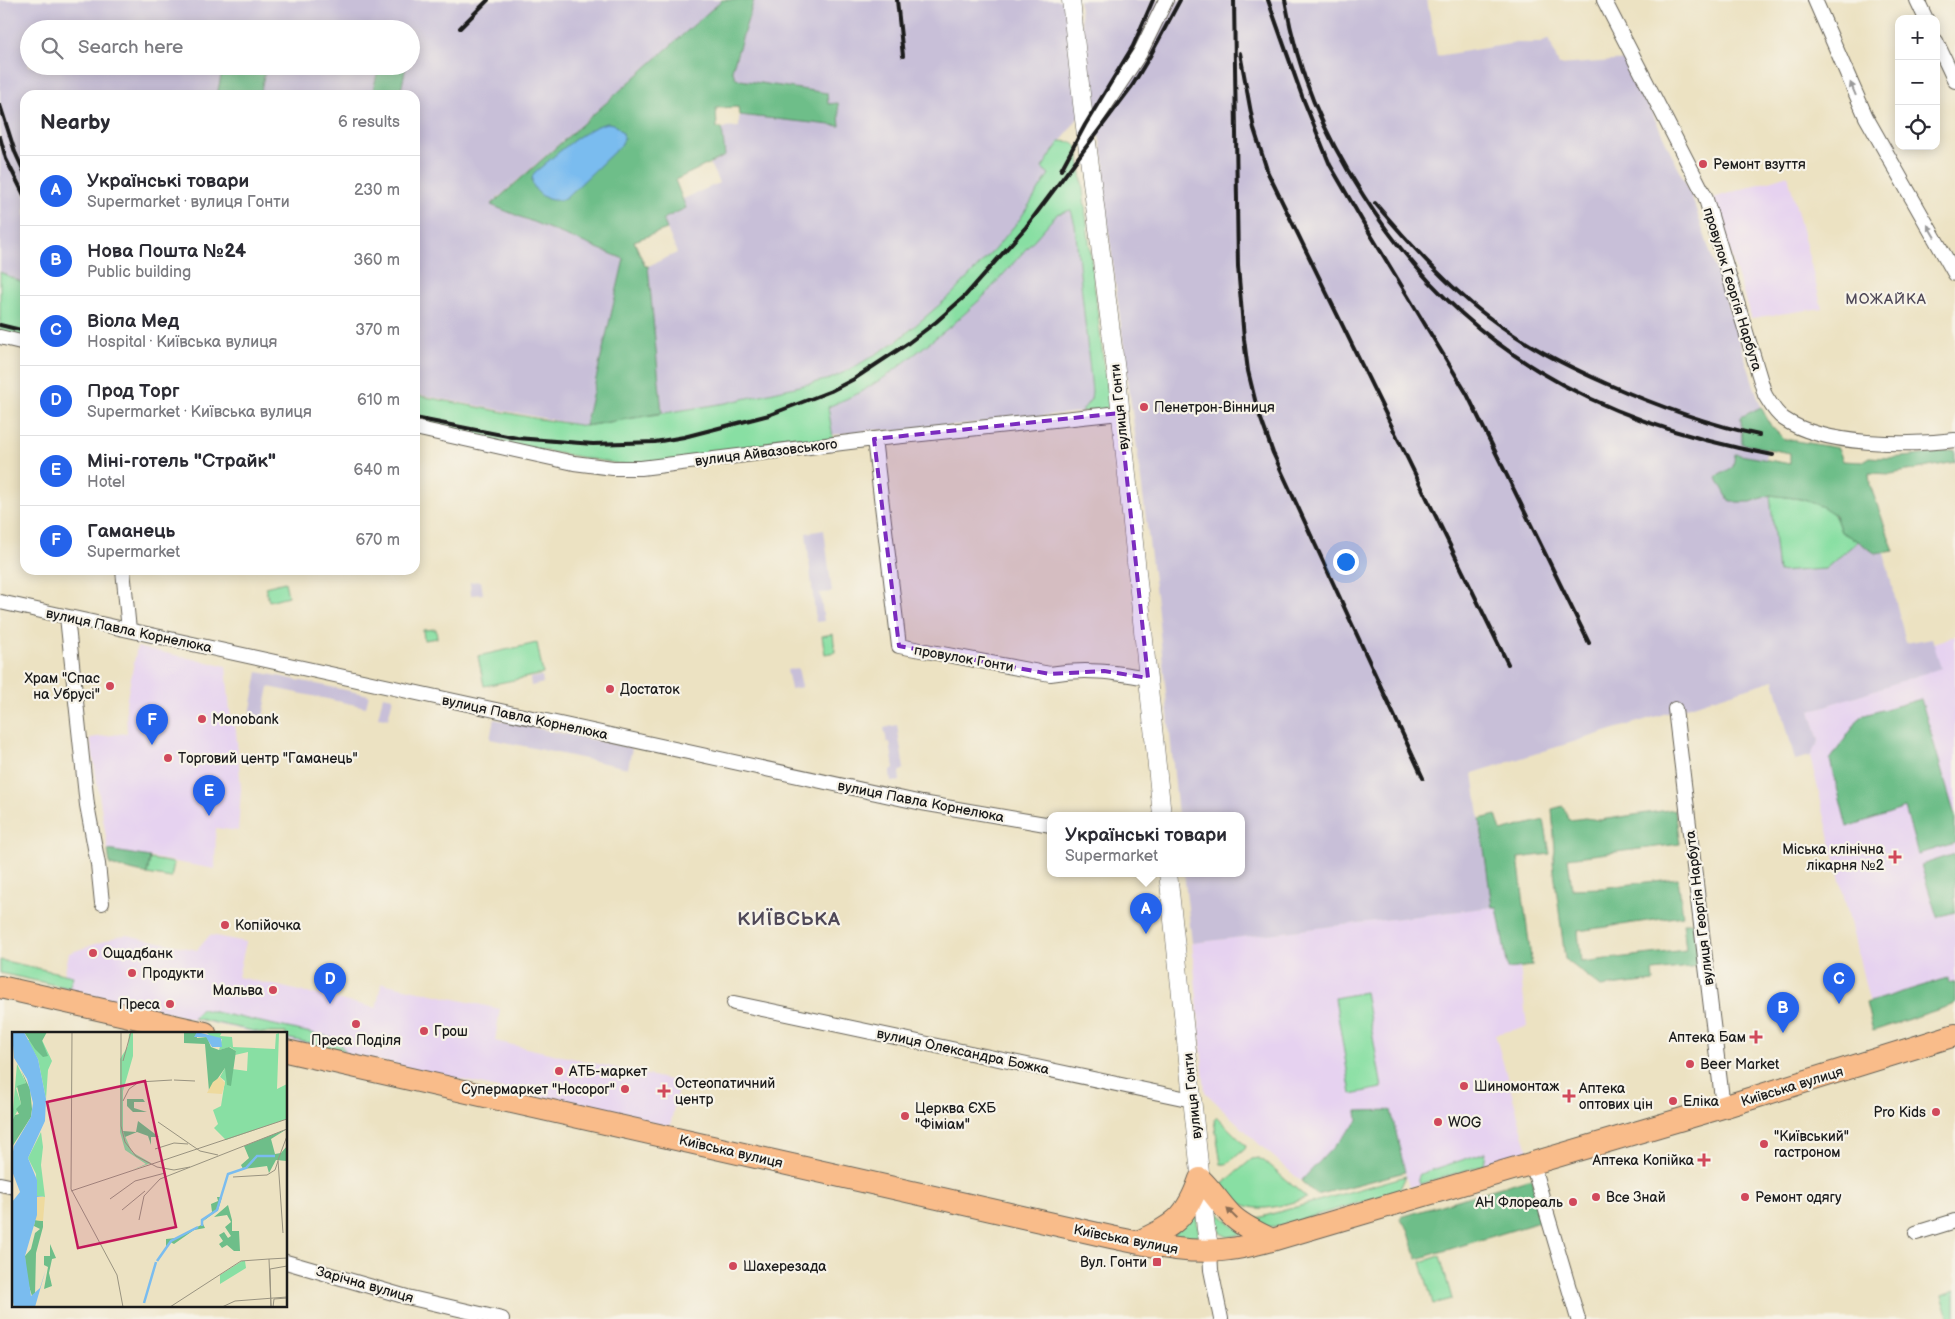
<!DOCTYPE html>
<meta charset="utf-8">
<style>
:root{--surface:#fff;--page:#f2f2f3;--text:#2b2b33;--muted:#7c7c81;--line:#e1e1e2;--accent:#2563eb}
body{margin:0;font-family:"Balsamiq Sans",sans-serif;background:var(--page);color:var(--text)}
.controls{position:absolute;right:15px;top:15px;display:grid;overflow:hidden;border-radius:10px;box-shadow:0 2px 12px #0003}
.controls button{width:45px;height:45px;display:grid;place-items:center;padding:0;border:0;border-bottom:1px solid var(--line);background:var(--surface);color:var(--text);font:25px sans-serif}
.you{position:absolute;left:1345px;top:561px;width:18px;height:18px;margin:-12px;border:4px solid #fff;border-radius:50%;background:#1a73e8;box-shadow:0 0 0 8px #1a73e833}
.badge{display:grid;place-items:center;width:32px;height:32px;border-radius:50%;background:var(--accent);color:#fff;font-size:16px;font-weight:700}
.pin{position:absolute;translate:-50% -41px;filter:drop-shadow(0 1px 2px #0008)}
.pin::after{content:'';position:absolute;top:26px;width:18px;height:15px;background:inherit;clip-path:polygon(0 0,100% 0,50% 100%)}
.popup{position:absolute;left:1047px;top:812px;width:198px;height:65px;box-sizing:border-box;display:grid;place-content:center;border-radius:10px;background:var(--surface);filter:drop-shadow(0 1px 4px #0005);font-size:16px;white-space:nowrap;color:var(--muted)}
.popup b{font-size:19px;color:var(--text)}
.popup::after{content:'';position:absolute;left:50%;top:100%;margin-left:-10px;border:10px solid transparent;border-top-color:var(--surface)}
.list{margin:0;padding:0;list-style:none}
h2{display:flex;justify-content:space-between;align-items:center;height:65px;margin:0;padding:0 20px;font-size:21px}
h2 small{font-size:16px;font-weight:400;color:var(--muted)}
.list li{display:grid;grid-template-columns:32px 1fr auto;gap:15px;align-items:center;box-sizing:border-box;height:70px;padding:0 20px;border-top:1px solid var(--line)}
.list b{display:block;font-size:19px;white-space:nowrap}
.list p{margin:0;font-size:16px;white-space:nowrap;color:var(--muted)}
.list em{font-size:16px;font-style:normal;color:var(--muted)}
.icon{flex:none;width:28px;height:28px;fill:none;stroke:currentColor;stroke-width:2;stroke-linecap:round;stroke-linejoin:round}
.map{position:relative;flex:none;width:1955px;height:1319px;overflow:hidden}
.search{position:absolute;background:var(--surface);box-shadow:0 2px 12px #0003;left:20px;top:20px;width:400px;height:55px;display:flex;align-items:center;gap:12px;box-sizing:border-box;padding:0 18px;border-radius:28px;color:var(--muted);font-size:19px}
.panel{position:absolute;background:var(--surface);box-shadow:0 2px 12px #0003;left:20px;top:90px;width:400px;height:485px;border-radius:15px}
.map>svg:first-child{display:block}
</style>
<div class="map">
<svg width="1955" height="1319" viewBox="0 0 1955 1319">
<rect width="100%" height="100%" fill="#f7f3e8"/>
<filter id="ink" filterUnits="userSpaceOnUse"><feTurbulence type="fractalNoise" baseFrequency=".02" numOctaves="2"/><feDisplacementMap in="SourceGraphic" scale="10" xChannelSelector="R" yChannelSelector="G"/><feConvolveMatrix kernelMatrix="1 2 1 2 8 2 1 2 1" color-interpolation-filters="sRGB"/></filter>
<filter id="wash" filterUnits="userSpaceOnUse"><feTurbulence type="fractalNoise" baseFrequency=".0096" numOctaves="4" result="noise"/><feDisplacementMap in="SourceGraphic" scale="20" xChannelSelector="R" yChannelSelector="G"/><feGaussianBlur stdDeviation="1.12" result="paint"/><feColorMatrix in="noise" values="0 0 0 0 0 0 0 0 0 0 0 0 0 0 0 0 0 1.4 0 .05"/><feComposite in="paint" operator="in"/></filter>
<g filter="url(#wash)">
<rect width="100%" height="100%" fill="#ece2c2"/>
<path fill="#e6d2f0" d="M1788,175L1822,308L1751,318L1713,198Z
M1955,636V1001L1875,1025L1810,756L1819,741L1810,711L1940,668L1933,643Z
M137,647L226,666L230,712L236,730L241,789L238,831L216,828L215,869L108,850L90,738L127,733L126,703Z
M1513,906L1527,1027L1495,1034L1528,1151L1409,1188L1405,1172L1317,1195L1259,1144L1205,1092L1192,943L1492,907Z
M126,935L197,950L210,935L246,942L238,977L376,1008L382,983L500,1009L495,1041L679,1082L670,1127L286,1040V1033H255L61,989L69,953L119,936Z"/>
<path fill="#c8bfd8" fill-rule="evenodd" d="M0,0H722L491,204L624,259L585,426L415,394V95H25V284L0,272ZM29,29H411V66H29Z
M754,0H1071L1083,111L1042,168L1050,173L1020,219L995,249L951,295L896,341L851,369L830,379L726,403L662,413L648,266L677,253L663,219L686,208L683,199L719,183L710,164L725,156L722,128L739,127V115L840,126L838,103L828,104L740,80L735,77L732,70Z
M1079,0H1427L1437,56L1516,43H1541L1549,39L1559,65L1627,60L1692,197L1761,407L1778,572L1825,569L1858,541L1876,554L1884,553L1906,643L1932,638L1941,668L1810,711L1819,741L1810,756L1795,760L1774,680L1473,773L1492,907L1192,943L1184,873H1241V815H1178L1157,603L1102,180L1105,166L1094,111L1089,101Z
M1072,210L1075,225L1092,391L1091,399L1081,412L901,431L875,430L832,435L828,407L859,393L888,375L952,325L985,295L1057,213Z
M824,530L832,592L820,593L824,621L816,622L806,533Z
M481,581L483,594L471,595L470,582Z
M798,668L802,687L791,689L787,670Z
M258,672L369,695L366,707L269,687L263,717L250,714Z
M542,676L543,683L531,686L530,678Z
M383,696L393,698L388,719L378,717Z
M494,719L632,748L628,768L490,739Z
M897,725L904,769L899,772L900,781L891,782L890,771L894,768L890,742H887L884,728Z"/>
<path fill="#88dfa3" stroke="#527e60" d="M1060,141L1072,142L1078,148L1109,408L1081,412L1091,399L1092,391L1075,225L1071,210L1057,214L985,295L952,325L888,375L859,393L828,407L834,444L642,468L415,428V395L539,419L585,426L726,403L830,379L851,369L896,342L951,295L995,249L1020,219L1049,174L1042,168Z
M0,272L25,284V343L0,337Z
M1770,495C1787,497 1826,500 1835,517C1838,522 1839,527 1841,532L1858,541L1825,569L1778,572Z
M285,582L288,596L269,601L265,587Z
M436,629L437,638L424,640L423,630Z
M833,634L835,652L825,654L822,636Z
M537,643L543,674L484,686L478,656Z
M150,859L174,863L171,878L147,874Z
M0,960L73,976L69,988L0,973Z
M1365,992L1382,1088L1351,1094L1335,998Z
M201,1009L334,1038L346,1051L286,1038V1033H262L193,1018Z
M1217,1117L1246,1146L1245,1149L1227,1164H1221L1214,1120Z
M1486,1152L1484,1165L1420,1184L1418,1178L1420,1174Z
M1258,1158L1264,1161L1307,1198C1273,1208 1247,1219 1220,1186L1252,1159Z
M1406,1176L1399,1191L1279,1226L1259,1227L1247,1221Z
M1215,1210L1243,1234L1228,1237L1220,1233Z
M1196,1212L1199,1235L1196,1238L1171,1237Z
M1440,1256L1452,1299L1433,1304L1421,1262Z
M1955,1290V1319H1949L1942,1295Z"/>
<path fill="#6ebe89" stroke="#456d52" d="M722,0H754L732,70L735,77L740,80L827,93L828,104L838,103L840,126L739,115L738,107L716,108L717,128H722L725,156L675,180L686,208L663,219L667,229L634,241L645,266H648L662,413L585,426L624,259L491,205Z
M233,66H266L260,95H217L222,72Z
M379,66H406L400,95H372Z
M1761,407L1771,426L1784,439L1838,448L1843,461L1861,462L1869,457C1897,460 1927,454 1955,450V462L1891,474L1869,473L1870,485L1894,551L1876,554L1858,541L1841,532L1835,515L1823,507L1801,499L1770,495L1751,502H1730L1716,477L1733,467L1735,454L1790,464V453L1742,444L1741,417Z
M1921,699L1955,816V843L1918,854L1905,808L1847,827L1830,760L1861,716Z
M1563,806L1569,820L1585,818L1600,820L1675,809L1680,844L1568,858L1572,889L1601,888L1678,878L1683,916L1578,931L1581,962L1686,950L1683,923H1694L1700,966L1653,971L1654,981L1601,987L1565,959L1553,863L1555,850L1552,809Z
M1496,815L1501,831L1544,820L1550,854L1518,858L1532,966L1508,969L1497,907H1492L1480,819Z
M108,850L150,857L147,874L110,865Z
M1955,854V912L1937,917L1921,865Z
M1948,978L1949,983H1955V1004L1873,1031L1866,1003Z
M1391,1110L1405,1172L1317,1195L1301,1181L1358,1121L1357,1111Z
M1531,1178L1543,1221L1417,1259L1408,1229L1400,1219L1401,1217Z"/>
<path fill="#7abcef" stroke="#4b6c86" d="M607,123L614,124L623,133L624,139L621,145L565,199C560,200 554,201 548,199C537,194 528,184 534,173C554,157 582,129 607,123Z"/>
</g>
<g filter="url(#ink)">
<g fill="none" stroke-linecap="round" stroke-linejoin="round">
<defs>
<path id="minor" d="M1604,0L1705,196L1765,395C1770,403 1775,413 1784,419C1823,446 1909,446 1955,440
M1815,0L1866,117L1955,274
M1917,0L1926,19
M1936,41L1955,81
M1086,134L1140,53L1166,0
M0,337L25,343
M415,428L574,463L613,468H641L874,439L1120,413
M874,439L899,646L1050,674C1085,668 1113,672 1148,678
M123,570L129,630
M0,602L922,803L1051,825
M67,617L87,805L98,864L102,903
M1675,709L1723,1107
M734,1003L1192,1100
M1532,1163L1578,1319
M0,1184L14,1187
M1916,1233L1955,1221
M1210,1251L1211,1270L1221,1319
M286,1262L407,1297L502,1319"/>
<path id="tertiary" d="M1071,0L1082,103L1118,387L1162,815
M1168,873L1206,1229L1210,1251"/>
<path id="primary" d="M0,987L205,1033
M286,1051L1111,1237C1150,1245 1190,1255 1230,1249C1244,1248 1258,1243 1272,1240L1723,1107L1955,1035
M1138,1242C1174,1225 1186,1219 1200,1179C1212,1190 1220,1204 1231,1215C1242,1226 1258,1233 1272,1240"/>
</defs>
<use href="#minor" stroke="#656156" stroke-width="16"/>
<use href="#tertiary" stroke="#656156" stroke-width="19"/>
<use href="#primary" stroke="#656156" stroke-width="24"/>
<use href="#minor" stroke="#fff" stroke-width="14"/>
<use href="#tertiary" stroke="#fff" stroke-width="18"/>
<use href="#primary" stroke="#f9bc8a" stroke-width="22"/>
<path stroke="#1c1c1c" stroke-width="4" d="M897,0L903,56
M1234,0L1238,266L1244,339L1248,371L1257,408L1273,453L1423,778
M1268,0L1302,96L1330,165L1363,222L1467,394L1589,643
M1285,0C1298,74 1322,131 1363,195C1460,349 1597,423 1773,455
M460,28L488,0
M1240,53L1254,129L1268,173L1508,664
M0,105L15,152L25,174
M0,137L6,159L25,197
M1061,170L1085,125L1133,46L1153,0
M1375,203C1407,241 1447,286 1487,316C1523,344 1563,364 1605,383C1655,405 1705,424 1759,435
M0,325L25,331
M415,418L517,438L593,444L655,442L684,437L769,415L831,391L854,379L907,344L936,322L964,297L1026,227L1132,86L1150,56L1180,0"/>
</g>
<defs><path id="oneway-solid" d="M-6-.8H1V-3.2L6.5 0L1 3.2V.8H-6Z" transform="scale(1.25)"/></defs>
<g fill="#999">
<use href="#oneway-solid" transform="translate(1853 89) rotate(-113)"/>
<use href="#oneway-solid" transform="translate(1931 231) rotate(-120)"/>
</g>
<use fill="#8a6c53" href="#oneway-solid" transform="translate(1232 1214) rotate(-135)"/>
</g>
<path fill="#7b2cbf" fill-opacity="0.2" stroke="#7b2cbf" stroke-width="4" stroke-dasharray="10 6" stroke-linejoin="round" d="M1120,413L1148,678L1104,671L1050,674L899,646L874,439Z"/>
<g fill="#d1495b" stroke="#f7f3e8" stroke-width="2">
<circle cx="1703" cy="164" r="5"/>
<circle cx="1144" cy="407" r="5"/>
<circle cx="110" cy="686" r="5"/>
<circle cx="610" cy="689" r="5"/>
<circle cx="202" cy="719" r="5"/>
<circle cx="168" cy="758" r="5"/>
<path d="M1892.5 849.5h5v5h5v5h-5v5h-5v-5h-5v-5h5z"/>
<circle cx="225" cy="925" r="5"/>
<circle cx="93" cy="953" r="5"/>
<circle cx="132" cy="973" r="5"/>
<circle cx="273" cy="990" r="5"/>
<circle cx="170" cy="1004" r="5"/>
<circle cx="356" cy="1024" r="5"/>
<circle cx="424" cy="1031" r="5"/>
<path d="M1753.5 1029.5h5v5h5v5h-5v5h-5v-5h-5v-5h5z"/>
<circle cx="1690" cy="1064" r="5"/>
<circle cx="559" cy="1071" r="5"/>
<circle cx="1464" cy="1086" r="5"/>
<circle cx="625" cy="1089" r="5"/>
<path d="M661.5 1083.5h5v5h5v5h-5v5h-5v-5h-5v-5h5z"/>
<path d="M1566.5 1088.5h5v5h5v5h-5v5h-5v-5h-5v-5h5z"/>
<circle cx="1673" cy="1101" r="5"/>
<circle cx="1936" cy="1112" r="5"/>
<circle cx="905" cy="1116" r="5"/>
<circle cx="1438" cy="1122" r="5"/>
<circle cx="1764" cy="1144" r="5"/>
<path d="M1701.5 1152.5h5v5h5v5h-5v5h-5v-5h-5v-5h5z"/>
<circle cx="1596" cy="1197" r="5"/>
<circle cx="1745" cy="1197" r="5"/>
<circle cx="1573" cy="1202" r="5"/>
<rect x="1152" y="1257" width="10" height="10" rx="2.5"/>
<circle cx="733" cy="1266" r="5"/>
</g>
<g text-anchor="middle" stroke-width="4.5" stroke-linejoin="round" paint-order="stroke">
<g font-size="14" fill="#1c1c1c" stroke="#f7f3e8" text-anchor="start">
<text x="1713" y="169">Ремонт взуття</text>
<text x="1154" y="412">Пенетрон-Вінниця</text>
<text x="100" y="683" text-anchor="end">Храм "Спас<tspan x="100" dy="16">на Убрусі"</tspan></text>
<text x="620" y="694">Достаток</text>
<text x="212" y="724">Monobank</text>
<text x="178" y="763">Торговий центр "Гаманець"</text>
<text x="1884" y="854" text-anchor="end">Міська клінічна<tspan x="1884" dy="16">лікарня №2</tspan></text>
<text x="235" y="930">Копійочка</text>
<text x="103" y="958">Ощадбанк</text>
<text x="142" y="978">Продукти</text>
<text x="263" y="995" text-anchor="end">Мальва</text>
<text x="160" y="1009" text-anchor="end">Преса</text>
<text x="434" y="1036">Грош</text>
<text x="1746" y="1042" text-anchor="end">Аптека Бам</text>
<text x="356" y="1045" text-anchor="middle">Преса Поділя</text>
<text x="1700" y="1069">Beer Market</text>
<text x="569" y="1076">АТБ-маркет</text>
<text x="675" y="1088">Остеопатичний<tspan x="675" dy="16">центр</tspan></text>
<text x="1474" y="1091">Шиномонтаж</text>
<text x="1579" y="1093">Аптека<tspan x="1579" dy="16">оптових цін</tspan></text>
<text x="615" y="1094" text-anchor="end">Супермаркет "Носорог"</text>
<text x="1683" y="1106">Еліка</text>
<text x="915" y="1113">Церква ЄХБ<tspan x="915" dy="16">"Фіміам"</tspan></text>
<text x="1926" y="1117" text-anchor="end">Pro Kids</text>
<text x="1448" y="1127">WOG</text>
<text x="1774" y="1141">"Київський"<tspan x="1774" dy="16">гастроном</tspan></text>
<text x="1694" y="1165" text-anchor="end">Аптека Копійка</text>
<text x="1606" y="1202">Все Знай</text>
<text x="1755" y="1202">Ремонт одягу</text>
<text x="1563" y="1207" text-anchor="end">АН Флореаль</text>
<text x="1147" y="1267" text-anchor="end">Вул. Гонти</text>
<text x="743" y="1271">Шахерезада</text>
</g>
<g font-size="14" fill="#1c1c1c" stroke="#f7f3e8">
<text transform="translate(1733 289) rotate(73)" y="5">провулок Георгія Нарбута</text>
<text transform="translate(1119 407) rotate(-96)" y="5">вулиця Гонти</text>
<text transform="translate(766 452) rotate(-7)" y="5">вулиця Айвазовського</text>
<text transform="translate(129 630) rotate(12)" y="5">вулиця Павла Корнелюка</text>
<text transform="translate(964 658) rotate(10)" y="5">провулок Гонти</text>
<text transform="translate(525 717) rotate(12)" y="5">вулиця Павла Корнелюка</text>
<text transform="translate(921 801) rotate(11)" y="5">вулиця Павла Корнелюка</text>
<text transform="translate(1699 908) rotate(-97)" y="5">вулиця Георгія Нарбута</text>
<text transform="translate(963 1051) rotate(12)" y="5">вулиця Олександра Божка</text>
<text transform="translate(1792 1086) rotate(-17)" y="5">Київська вулиця</text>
<text transform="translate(1192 1096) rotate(-96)" y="5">вулиця Гонти</text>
<text transform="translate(731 1151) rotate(13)" y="5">Київська вулиця</text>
<text transform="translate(1126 1239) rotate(11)" y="5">Київська вулиця</text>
<text transform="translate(365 1284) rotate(16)" y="5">Зарічна вулиця</text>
</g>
<g font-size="15" letter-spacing="1" fill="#504958" stroke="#f7f3e8">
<text x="1886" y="304">МОЖАЙКА</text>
</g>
<g font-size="19" font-weight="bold" letter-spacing="1" fill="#504958" stroke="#f7f3e8">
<text x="789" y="925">КИЇВСЬКА</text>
</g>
</g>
<g transform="translate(12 1032)">
<rect width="275" height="275" fill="#ece2c2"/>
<path d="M121,0V24L111,59V99L120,120L139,131L120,138L134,132L113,118L108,100V27L116,14L117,2ZM194,0H210L208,4L220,5L221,15L263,17L264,2L267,1L265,57L275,52V87L214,108L202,96L206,92L201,78L209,74L213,49L208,45L213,36L235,39L236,20L223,23L224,19L218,15L207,18L210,7L200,6ZM15,8H30L40,29L36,38L34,67L26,27ZM5,32L14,51L4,56L9,72L0,89ZM29,100L31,115L29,133L33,165L25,164L24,142L16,126ZM230,229H233L234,236L208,252V243Z" fill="#88dfa3"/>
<path d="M12,0H35L30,9L36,24L31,25L23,17ZM172,0H184L185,6L195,5L199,15L207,18L217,15L224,19L219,54L215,53L213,36L197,59L193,12L172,11ZM9,38L18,57L20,77L19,85L0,115V89L3,83L7,82L4,77L9,72L5,54L14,51ZM115,67H131L133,70H122V76L135,80H121L115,74ZM126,89L147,105H139V113L136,104L125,100L113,105L111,99L124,100ZM275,97L259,107L263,122L269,121L275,114V129L264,128L257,141L255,134L231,137L229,133L237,126L232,114ZM205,165H210L206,178L190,190L200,180L199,172L206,169ZM216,173L220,188V199H227L228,219H222L215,213L210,216L207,212L211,209L207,203L212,200L216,206L219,204L213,195L219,190L215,183L202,185ZM23,188L31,189V195L24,221L23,263L20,264L14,245L13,224L19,217L23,201L28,197L22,194ZM191,192L193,196L182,198L162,212L158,210L154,216V207L164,206ZM38,212L44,226L40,227L37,241L40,254L32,257L36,235L32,233V224H38Z" fill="#6ebe89"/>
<path d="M208,45L213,51L210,62L195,61L201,50ZM25,164L33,165L31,189L22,188Z" fill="#eeda9e"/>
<path d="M0,0H12L26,27L34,67L33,89L16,126L25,148V164L32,165H25V183L13,224L19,264L28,256L34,237L23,275H2L0,265V170L8,160L0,139V125L2,114L19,85L21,71L15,47L2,26ZM185,0L209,6L210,15H200L194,5H182Z" fill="#7abcef"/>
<path fill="none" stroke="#7abcef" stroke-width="2.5" d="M190,194V188L205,178L216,142L234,136L245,124H263M145,229L159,209L186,195M132,271L144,230"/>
<path fill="none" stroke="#999380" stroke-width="1" d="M60,0L59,157L105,243L111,275M109,0V94L113,110L124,124L145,135L162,138L178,135M111,29L119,0M162,48L183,49M111,69L117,57L127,50L160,48M146,90L188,119L206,123M143,117L162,111L176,112M221,145L255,143L263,138L266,129M59,159L275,87M98,167L123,149L153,141M110,178L133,159M127,188L132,164L148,147L275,97M271,201L266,128L275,104M158,275L229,229L257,227M210,275L223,269L275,265M259,275L257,227L275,226M259,275L258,237L275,234M261,275L262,267L275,266"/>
<path fill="#c2185b" fill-opacity="0.15" stroke="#c2185b" stroke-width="2.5" d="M133,49L164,195L66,216L35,70Z"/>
<rect width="275" height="275" fill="none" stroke="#1c1c1c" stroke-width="2.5"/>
</g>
</svg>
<div class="controls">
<button>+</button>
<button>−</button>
<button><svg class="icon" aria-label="locate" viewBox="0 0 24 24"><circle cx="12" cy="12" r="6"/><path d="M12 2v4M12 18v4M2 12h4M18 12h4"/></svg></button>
</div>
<div class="you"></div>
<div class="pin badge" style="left:1146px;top:934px">A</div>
<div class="popup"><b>Українські товари</b>Supermarket</div>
<div class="pin badge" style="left:1783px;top:1033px">B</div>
<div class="pin badge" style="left:1839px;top:1004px">C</div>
<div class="pin badge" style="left:330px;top:1004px">D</div>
<div class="pin badge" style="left:209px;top:816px">E</div>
<div class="pin badge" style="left:152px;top:745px">F</div>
<div class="search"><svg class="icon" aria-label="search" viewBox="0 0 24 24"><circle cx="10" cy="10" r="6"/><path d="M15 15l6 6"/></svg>Search here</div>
<section class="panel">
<h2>Nearby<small>6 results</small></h2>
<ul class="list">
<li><span class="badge">A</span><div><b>Українські товари</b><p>Supermarket · вулиця Гонти</p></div><em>230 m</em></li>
<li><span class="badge">B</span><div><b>Нова Пошта №24</b><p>Public building</p></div><em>360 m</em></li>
<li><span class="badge">C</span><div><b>Віола Мед</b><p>Hospital · Київська вулиця</p></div><em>370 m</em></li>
<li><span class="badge">D</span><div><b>Прод Торг</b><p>Supermarket · Київська вулиця</p></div><em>610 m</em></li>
<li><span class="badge">E</span><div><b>Міні-готель &quot;Страйк&quot;</b><p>Hotel</p></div><em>640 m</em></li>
<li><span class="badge">F</span><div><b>Гаманець</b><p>Supermarket</p></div><em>670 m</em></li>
</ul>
</section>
</div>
